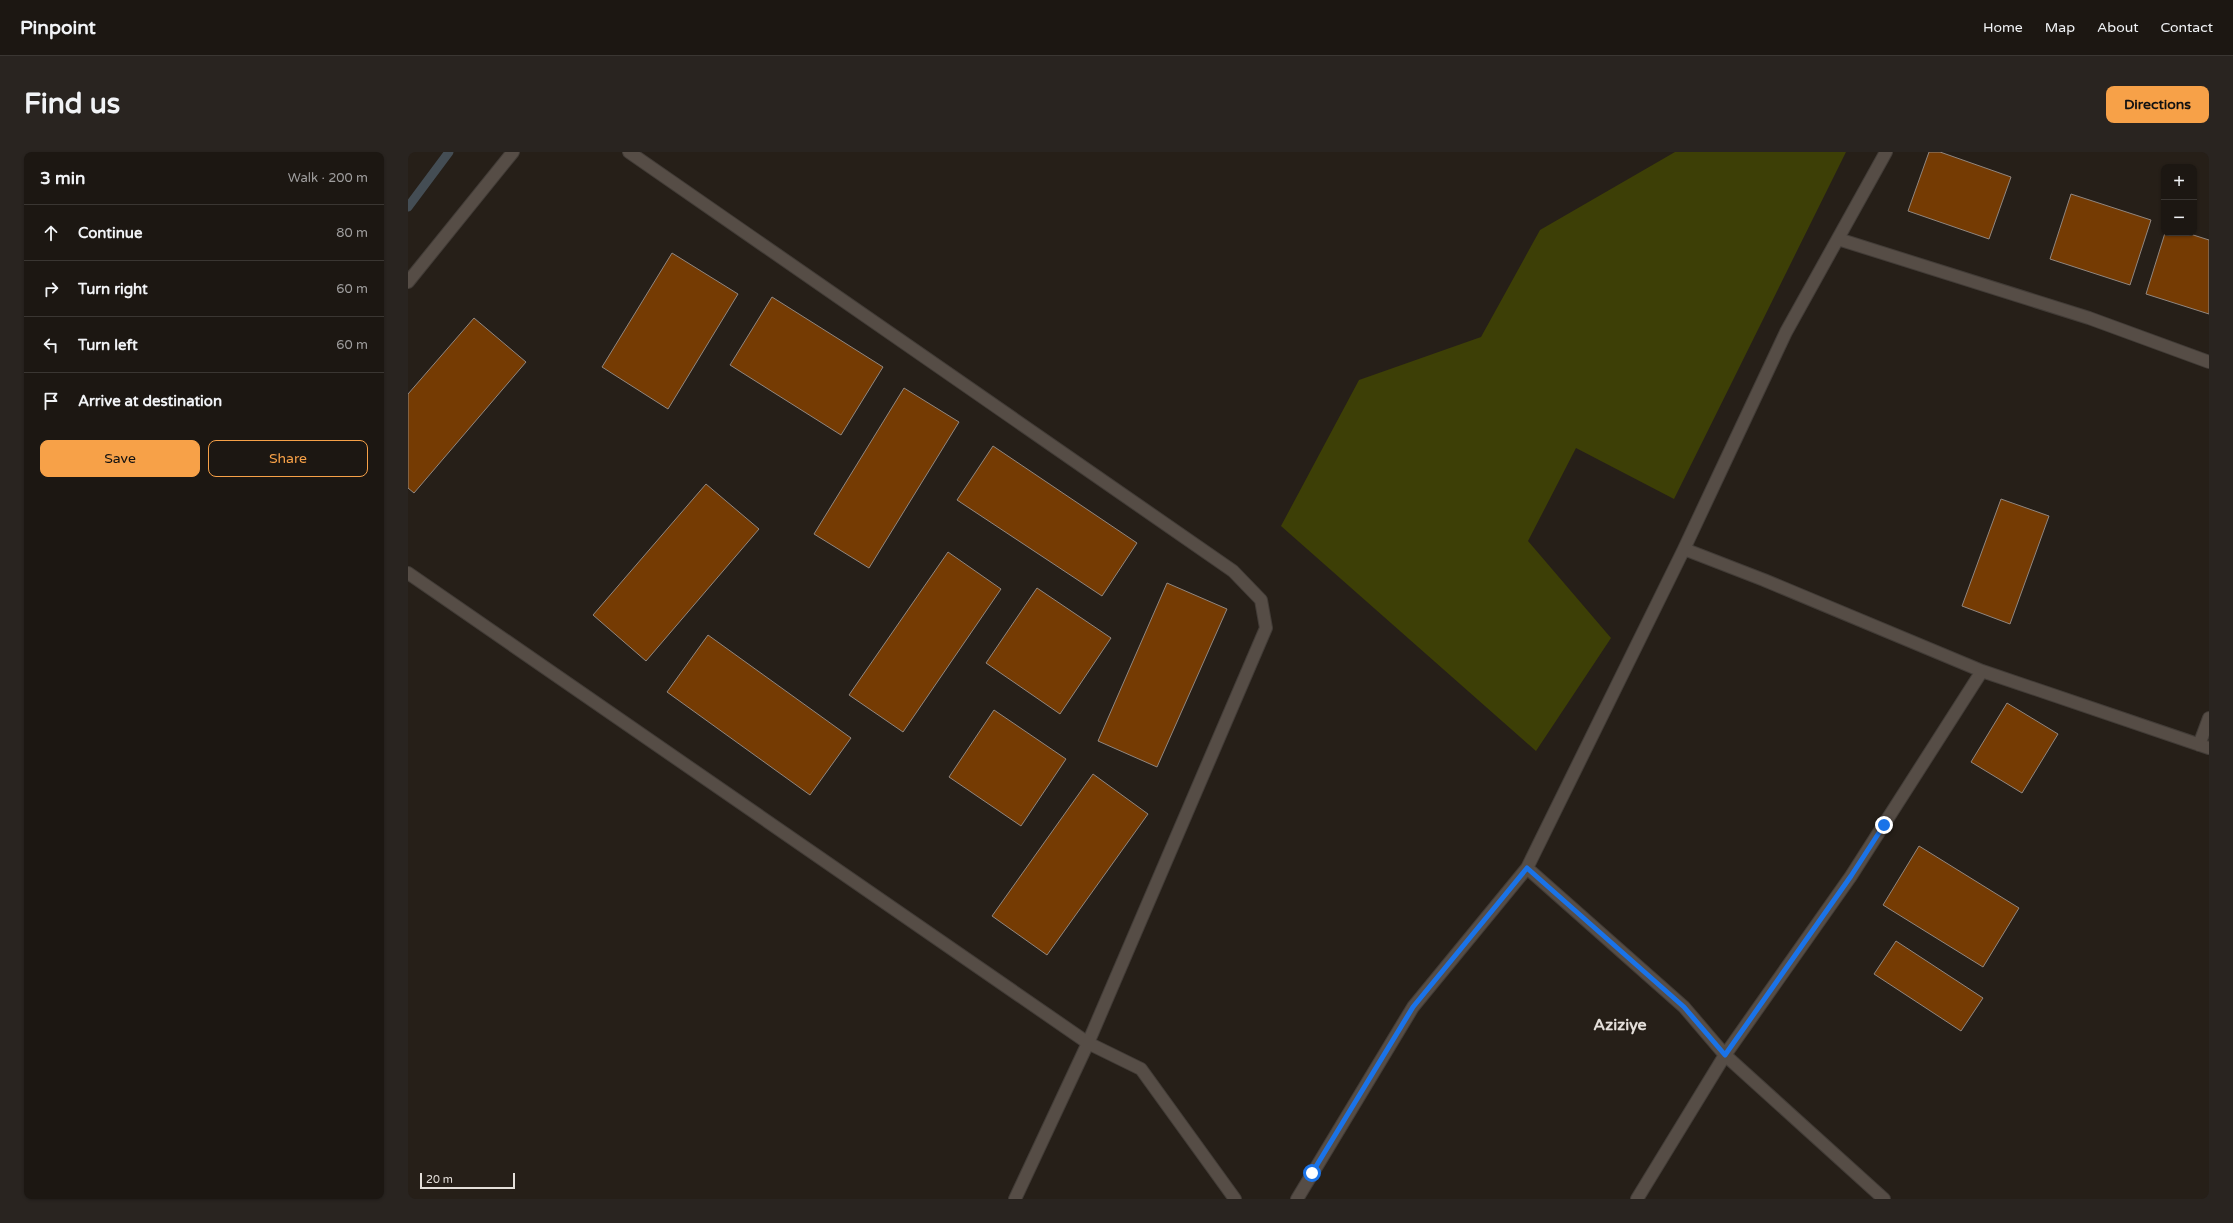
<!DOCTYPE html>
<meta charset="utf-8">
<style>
:root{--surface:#1c1712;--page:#292420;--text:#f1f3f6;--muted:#a09f9f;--line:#3a3632;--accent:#f7a148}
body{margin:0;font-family:"Varela Round",sans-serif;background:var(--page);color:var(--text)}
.controls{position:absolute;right:12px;top:12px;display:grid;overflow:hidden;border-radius:8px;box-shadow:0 1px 3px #0004}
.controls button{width:36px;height:36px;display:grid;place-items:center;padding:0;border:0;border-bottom:1px solid var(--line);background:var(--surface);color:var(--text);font:20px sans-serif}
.scale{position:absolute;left:12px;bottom:10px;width:95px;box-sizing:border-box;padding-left:4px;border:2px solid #e4dfda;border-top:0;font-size:11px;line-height:14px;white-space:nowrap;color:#e4dfda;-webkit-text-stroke:3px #261f18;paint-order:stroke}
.stop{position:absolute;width:12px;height:12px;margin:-9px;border:3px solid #1a73e8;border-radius:50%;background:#fff}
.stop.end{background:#1a73e8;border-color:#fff;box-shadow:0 1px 4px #0008}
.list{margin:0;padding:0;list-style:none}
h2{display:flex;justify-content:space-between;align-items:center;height:52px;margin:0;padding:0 16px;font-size:17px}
h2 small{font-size:13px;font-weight:400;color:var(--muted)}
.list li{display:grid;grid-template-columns:26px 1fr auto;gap:12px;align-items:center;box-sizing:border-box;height:56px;padding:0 16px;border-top:1px solid var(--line)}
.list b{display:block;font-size:15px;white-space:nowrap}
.list em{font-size:13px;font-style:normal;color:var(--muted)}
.actions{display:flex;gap:8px;padding:12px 16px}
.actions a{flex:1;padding:9px 0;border:1px solid var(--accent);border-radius:8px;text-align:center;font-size:14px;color:var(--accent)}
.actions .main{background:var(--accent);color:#111}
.icon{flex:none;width:22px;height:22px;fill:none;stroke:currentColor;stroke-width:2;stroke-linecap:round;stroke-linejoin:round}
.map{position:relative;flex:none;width:1801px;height:1047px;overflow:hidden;border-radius:8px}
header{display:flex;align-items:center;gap:24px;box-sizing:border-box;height:56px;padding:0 20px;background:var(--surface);border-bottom:1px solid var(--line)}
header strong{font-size:19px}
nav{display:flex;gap:22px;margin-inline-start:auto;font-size:14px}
.intro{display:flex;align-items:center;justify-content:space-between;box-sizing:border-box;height:96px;padding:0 24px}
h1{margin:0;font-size:28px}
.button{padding:10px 18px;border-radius:8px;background:var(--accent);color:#111;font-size:14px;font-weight:700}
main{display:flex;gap:24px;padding:0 24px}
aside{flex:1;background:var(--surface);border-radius:8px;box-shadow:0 1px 3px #0004}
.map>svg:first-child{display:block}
</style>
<header>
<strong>Pinpoint</strong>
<nav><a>Home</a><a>Map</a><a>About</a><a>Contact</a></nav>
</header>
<div class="intro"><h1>Find us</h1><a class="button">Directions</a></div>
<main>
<aside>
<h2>3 min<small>Walk · 200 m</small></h2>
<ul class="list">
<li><svg class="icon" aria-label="ahead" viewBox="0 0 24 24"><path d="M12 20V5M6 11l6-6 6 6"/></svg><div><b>Continue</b></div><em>80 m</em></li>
<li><svg class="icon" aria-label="right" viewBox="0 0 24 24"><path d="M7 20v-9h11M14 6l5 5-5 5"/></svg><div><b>Turn right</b></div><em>60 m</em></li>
<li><svg class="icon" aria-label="left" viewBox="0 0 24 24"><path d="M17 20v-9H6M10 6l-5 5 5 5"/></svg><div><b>Turn left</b></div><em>60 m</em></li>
<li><svg class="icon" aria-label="arrive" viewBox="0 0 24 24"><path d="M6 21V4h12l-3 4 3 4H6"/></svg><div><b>Arrive at destination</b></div></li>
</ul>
<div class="actions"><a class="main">Save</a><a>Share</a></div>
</aside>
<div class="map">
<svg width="1801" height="1047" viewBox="0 0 1801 1047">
<rect width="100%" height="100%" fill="#261f18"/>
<path fill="#3d3f06" d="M1267,0H1438L1266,347L1168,296L1120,389L1203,486L1128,599L873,374L951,228L1073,185L1132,78Z"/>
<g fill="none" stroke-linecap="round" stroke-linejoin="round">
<path stroke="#444d54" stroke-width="9" d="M0,55L41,0"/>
</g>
<path fill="#753b03" stroke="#918780" d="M1521,0H1532L1603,25L1581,87L1500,59Z
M1663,42L1743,68L1722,133L1642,107Z
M1757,81H1779L1801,88V162L1738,142Z
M264,101L330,142L260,257L194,215Z
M364,145L475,215L433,283L322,213Z
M66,166L118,210L6,341L0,336V242Z
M496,236L551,270L461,416L406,382Z
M585,294L729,391L694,444L549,348Z
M298,332L351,377L238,509L185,463Z
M1593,347L1641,364L1602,472L1554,454Z
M540,400L593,437L495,580L441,543Z
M759,431L819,457L749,615L690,589Z
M629,436L703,486L652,562L578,511Z
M300,483L443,586L402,643L259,540Z
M1599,551L1650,582L1614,641L1563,610Z
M586,558L658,607L613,674L541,625Z
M685,622L740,662L639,803L584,764Z
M1511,694L1611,756L1575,815L1475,753Z
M1488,789L1575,846L1553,879L1466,822Z"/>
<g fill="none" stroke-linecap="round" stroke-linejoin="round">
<defs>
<path id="minor" d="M221,0L825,419L853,448L858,476L680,891L607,1047
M1430,87L1681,166L1801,210
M0,130L105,0
M1276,397L1356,428L1574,519L1801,596
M0,421L680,891L733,917L827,1047
M1791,593L1801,566
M1119,716L1276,855L1317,903L1476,1047
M889,1047L1005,855L1119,716L1276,397L1378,180L1478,0
M1229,1047L1317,903L1443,724L1574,519"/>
</defs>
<use href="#minor" stroke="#423c37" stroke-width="14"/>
<use href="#minor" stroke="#564d46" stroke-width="12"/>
</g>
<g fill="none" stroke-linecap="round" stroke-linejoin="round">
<path stroke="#1a73e8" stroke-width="5" d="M904,1021L1005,855L1119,716L1276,855L1317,903L1443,724L1476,673"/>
</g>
<g text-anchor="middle" stroke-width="3.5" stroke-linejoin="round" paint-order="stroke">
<g font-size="16" font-weight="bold" fill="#e4dfda" stroke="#261f18">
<text x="1212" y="878">Aziziye</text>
</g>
</g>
</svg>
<div class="controls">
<button>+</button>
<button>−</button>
</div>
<div class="scale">20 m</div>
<div class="stop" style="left:904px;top:1021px"></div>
<div class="stop end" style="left:1476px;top:673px"></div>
</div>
</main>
